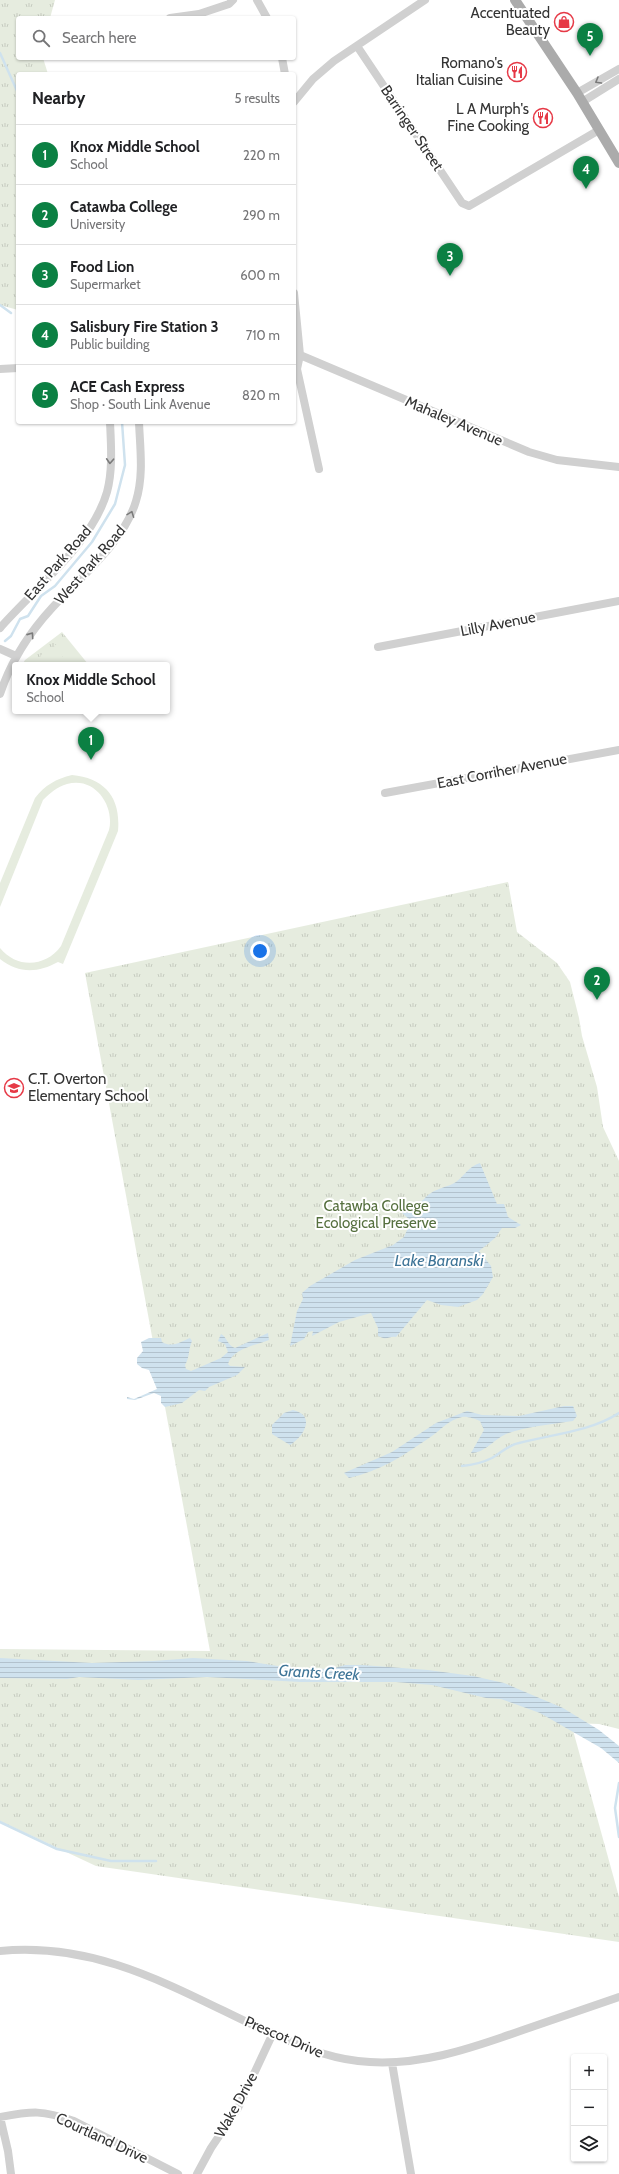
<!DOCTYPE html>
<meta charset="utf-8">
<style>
:root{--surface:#fff;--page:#f6f6f6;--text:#202124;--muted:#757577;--line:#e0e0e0;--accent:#0b8043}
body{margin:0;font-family:Cabin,sans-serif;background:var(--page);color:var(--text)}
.controls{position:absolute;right:12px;bottom:12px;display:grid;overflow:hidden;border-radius:4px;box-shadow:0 1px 3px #0004}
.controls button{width:36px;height:36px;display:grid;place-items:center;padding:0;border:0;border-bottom:1px solid var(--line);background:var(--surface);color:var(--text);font:20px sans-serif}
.you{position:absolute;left:260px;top:951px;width:14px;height:14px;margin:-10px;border:3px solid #fff;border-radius:50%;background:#1a73e8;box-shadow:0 0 0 6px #1a73e833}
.badge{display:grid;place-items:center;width:26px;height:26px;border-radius:50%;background:var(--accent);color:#fff;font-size:13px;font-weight:700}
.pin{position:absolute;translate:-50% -33px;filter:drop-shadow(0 1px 2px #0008)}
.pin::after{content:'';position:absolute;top:21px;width:14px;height:12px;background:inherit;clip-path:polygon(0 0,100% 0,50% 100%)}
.popup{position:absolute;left:12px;top:662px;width:158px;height:52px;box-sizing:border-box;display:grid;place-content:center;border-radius:4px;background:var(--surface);filter:drop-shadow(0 1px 3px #0005);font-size:13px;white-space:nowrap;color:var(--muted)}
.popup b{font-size:15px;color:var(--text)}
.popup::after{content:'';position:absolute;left:50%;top:100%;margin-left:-8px;border:8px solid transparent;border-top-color:var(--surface)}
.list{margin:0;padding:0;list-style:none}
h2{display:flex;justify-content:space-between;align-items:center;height:52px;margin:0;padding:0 16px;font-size:17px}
h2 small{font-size:13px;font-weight:400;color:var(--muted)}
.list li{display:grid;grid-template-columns:26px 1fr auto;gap:12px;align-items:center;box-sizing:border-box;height:60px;padding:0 16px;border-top:1px solid var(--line)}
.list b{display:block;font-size:15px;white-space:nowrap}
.list p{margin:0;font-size:13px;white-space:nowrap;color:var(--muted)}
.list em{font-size:13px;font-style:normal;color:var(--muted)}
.icon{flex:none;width:22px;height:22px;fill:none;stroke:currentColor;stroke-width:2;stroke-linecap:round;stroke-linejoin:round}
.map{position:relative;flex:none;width:619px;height:2174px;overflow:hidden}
.search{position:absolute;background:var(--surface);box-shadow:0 1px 3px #0004;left:16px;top:16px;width:280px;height:44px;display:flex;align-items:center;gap:10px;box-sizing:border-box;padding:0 14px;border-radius:4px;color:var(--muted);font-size:15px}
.panel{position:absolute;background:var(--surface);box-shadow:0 1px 3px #0004;left:16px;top:72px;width:280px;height:352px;border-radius:4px}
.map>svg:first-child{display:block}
</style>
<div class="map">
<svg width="619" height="2174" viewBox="0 0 619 2174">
<defs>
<pattern id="park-tufts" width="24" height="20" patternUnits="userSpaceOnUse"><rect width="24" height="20" fill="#e6ecdf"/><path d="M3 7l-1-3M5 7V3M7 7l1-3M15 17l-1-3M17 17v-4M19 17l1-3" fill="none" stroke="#c6cbc0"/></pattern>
<pattern id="water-rules" width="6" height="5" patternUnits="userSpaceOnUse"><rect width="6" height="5" fill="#cfe2ee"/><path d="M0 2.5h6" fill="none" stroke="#b2c2cd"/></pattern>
</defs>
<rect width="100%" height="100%" fill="#fff"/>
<path fill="url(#park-tufts)" d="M0,0H55L50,18H18V58H43L48,74H18V310L0,305Z
M62,632L88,664L22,665L25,660Z
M508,882L517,932L557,963L570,982L579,1018L582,1036L597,1087L603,1127L619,1161V1729L599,1724L571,1723L619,1897V1942L96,1866L0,1821V1649L210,1651L85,973Z"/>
<path fill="#e6ecdf" d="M64,638L81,660L75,665H69L54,646Z
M50,648L64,665H47L40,656Z
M72,775C105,778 121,798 118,831L63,964L58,962C38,973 19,974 0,959V948C17,969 46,967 61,946L109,830C115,806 95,776 67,784C57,787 50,793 43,800L0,907V883L35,798C45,785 56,779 72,775Z"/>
<path fill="url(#water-rules)" d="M480,1163L497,1204H504L508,1217L521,1225L515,1228H502L495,1238L479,1251L491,1266L493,1277L483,1294L477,1300L458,1307L441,1305L427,1300L396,1337C388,1336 388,1341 378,1336V1328L371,1313L339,1322L312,1336L313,1331L308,1332L304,1339L290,1346L297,1311L303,1299L302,1293L310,1286L355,1260L393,1245L404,1237L411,1221L400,1211C404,1206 411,1208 417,1205C421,1203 426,1196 431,1193C438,1188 448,1187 456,1182C464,1176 469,1166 480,1163Z
M268,1333L269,1340C256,1345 232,1349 228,1364L230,1366L245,1367L237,1375L209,1387L205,1391L199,1390L182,1403L165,1407L161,1403V1396L154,1393L135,1400L127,1399V1397L134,1399L157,1389L149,1370L142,1368L137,1364V1358L143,1351L141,1342L149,1338H161L162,1342C173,1348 180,1342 190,1338L192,1341C188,1350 190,1357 185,1365L186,1369L191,1371L221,1358L228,1352L225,1344L218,1341L221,1334C227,1337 227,1345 235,1348Z
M564,1406H573L577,1416L573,1421C554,1424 523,1427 506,1434C493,1440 485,1453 471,1453L484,1430L480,1421C475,1419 467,1416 462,1417C448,1420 440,1431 429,1438C403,1456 380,1471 349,1478L344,1473L392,1452L436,1423L467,1411L482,1415L519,1416Z
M293,1410C317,1416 303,1437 290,1445L272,1434V1425L284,1413Z
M0,1658L92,1663L153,1661L193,1658L247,1661L290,1668L331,1669L345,1665H362L428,1670L473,1676L504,1683L563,1708L599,1730L619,1746V1763L601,1748L540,1713L501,1699L486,1698L432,1685L396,1682H301L207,1677L138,1680L79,1677L67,1679L0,1678Z"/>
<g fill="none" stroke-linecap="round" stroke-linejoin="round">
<path stroke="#cfe2ee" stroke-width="2.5" d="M0,53L18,93
M0,305L11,313
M5,641L11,636L20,619L28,616L41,596L55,586L92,542L115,504L125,465L122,422
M462,1466C473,1465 482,1463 492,1458C501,1453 508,1445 519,1443C553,1434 589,1432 619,1413
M619,1783L615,1808L619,1837
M0,1822L57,1849L111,1861H156"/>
<path stroke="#d0d0d0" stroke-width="8" d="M257,0L267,18
M170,18L199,14L229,4L233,0
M357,46L462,203L469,206L599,130
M282,58L285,74
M577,93L619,69
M294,102L313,79L334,61L425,0
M582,102L619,79
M294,293L300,355L297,369L319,469
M294,355H300L529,452L557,460L619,467
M0,369L18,368
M0,628C35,588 92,544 107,492C113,470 111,444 110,422
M378,647L619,601
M0,649L16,656
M0,694C11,661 29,633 52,608C81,577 124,542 136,501C144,475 140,448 139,422
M385,793L619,750
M0,1951C96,1942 169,1985 253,2025C287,2040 321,2057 358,2061C415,2068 470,2049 523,2030C555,2019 587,2008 619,1997
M392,2063L411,2174
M0,2117C33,2111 42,2110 74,2121L178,2174
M0,2117L8,2151L11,2174
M197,2174L211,2148L238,2108L273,2033"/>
<path stroke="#ababab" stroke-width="10" d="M515,0L577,93L619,163"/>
</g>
<defs><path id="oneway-chevron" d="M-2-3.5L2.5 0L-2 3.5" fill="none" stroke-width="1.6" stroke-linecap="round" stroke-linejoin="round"/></defs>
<g stroke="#7a7a7a">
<use href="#oneway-chevron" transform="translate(598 81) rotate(150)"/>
<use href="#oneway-chevron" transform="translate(110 461) rotate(93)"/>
<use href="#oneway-chevron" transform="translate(131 514) rotate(-69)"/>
<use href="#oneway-chevron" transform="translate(31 635) rotate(-55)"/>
</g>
<defs>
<symbol id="shop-ring" viewBox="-11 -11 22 22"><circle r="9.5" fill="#fff" stroke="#e63946" stroke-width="1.5"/><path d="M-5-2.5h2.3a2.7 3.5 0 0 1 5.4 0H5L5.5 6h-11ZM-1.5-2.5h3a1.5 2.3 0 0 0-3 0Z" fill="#e63946"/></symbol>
<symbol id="restaurant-ring" viewBox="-11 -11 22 22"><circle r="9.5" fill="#fff" stroke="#e63946" stroke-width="1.5"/><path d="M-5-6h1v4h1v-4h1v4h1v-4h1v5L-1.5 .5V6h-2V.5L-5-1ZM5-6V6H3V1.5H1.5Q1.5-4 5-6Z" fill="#e63946"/></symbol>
<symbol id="school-ring" viewBox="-11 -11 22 22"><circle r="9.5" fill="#fff" stroke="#e63946" stroke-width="1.5"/><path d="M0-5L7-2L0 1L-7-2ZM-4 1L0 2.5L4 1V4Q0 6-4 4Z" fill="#e63946"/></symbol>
</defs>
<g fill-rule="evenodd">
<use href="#shop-ring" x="553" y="11" width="22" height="22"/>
<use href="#restaurant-ring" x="506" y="61" width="22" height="22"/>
<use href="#restaurant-ring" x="532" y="107" width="22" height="22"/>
<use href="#school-ring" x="3" y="1077" width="22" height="22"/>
</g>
<g text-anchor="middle" stroke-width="4" stroke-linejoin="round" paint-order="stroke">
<g font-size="15" fill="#333" stroke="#fff" text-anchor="end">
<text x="550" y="18">Accentuated<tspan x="550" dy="17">Beauty</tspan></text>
<text x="503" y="68">Romano's<tspan x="503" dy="17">Italian Cuisine</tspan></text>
<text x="529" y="114">L A Murph's<tspan x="529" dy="17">Fine Cooking</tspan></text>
<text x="28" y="1084" text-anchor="start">C.T. Overton<tspan x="28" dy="17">Elementary School</tspan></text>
</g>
<g font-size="15" fill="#333" stroke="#fff">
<text transform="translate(412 128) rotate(56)" y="5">Barringer Street</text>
<text transform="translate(454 421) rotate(23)" y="5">Mahaley Avenue</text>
<text transform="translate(58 563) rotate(-49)" y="5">East Park Road</text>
<text transform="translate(90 565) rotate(-49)" y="5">West Park Road</text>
<text transform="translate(498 624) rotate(-11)" y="5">Lilly Avenue</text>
<text transform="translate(502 771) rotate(-11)" y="5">East Corriher Avenue</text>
<text transform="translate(284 2037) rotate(23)" y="5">Prescot Drive</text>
<text transform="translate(236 2105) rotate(-61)" y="5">Wake Drive</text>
<text transform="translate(102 2138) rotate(25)" y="5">Courtland Drive</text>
</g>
<g font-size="15" fill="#56703f" stroke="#fff">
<text x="376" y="1211">Catawba College<tspan x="376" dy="17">Ecological Preserve</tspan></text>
</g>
<g font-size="16" font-style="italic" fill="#3f7597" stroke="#fff">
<text x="439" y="1266">Lake Baranski</text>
<text transform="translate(319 1672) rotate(3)" y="6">Grants Creek</text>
</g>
</g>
</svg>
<div class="controls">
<button>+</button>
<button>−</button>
<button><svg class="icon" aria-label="layers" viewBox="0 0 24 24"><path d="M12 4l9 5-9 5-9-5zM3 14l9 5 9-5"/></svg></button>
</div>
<div class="you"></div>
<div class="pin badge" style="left:91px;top:760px">1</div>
<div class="popup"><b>Knox Middle School</b>School</div>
<div class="pin badge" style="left:597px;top:1000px">2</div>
<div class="pin badge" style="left:450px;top:276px">3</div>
<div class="pin badge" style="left:586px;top:189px">4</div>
<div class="pin badge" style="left:590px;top:56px">5</div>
<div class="search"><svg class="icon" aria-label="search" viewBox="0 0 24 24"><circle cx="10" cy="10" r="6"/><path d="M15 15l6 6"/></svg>Search here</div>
<section class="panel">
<h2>Nearby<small>5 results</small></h2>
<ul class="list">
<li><span class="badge">1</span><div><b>Knox Middle School</b><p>School</p></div><em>220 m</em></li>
<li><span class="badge">2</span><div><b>Catawba College</b><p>University</p></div><em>290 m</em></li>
<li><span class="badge">3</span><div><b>Food Lion</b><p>Supermarket</p></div><em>600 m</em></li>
<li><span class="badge">4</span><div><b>Salisbury Fire Station 3</b><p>Public building</p></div><em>710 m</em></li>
<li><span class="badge">5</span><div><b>ACE Cash Express</b><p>Shop · South Link Avenue</p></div><em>820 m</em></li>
</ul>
</section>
</div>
